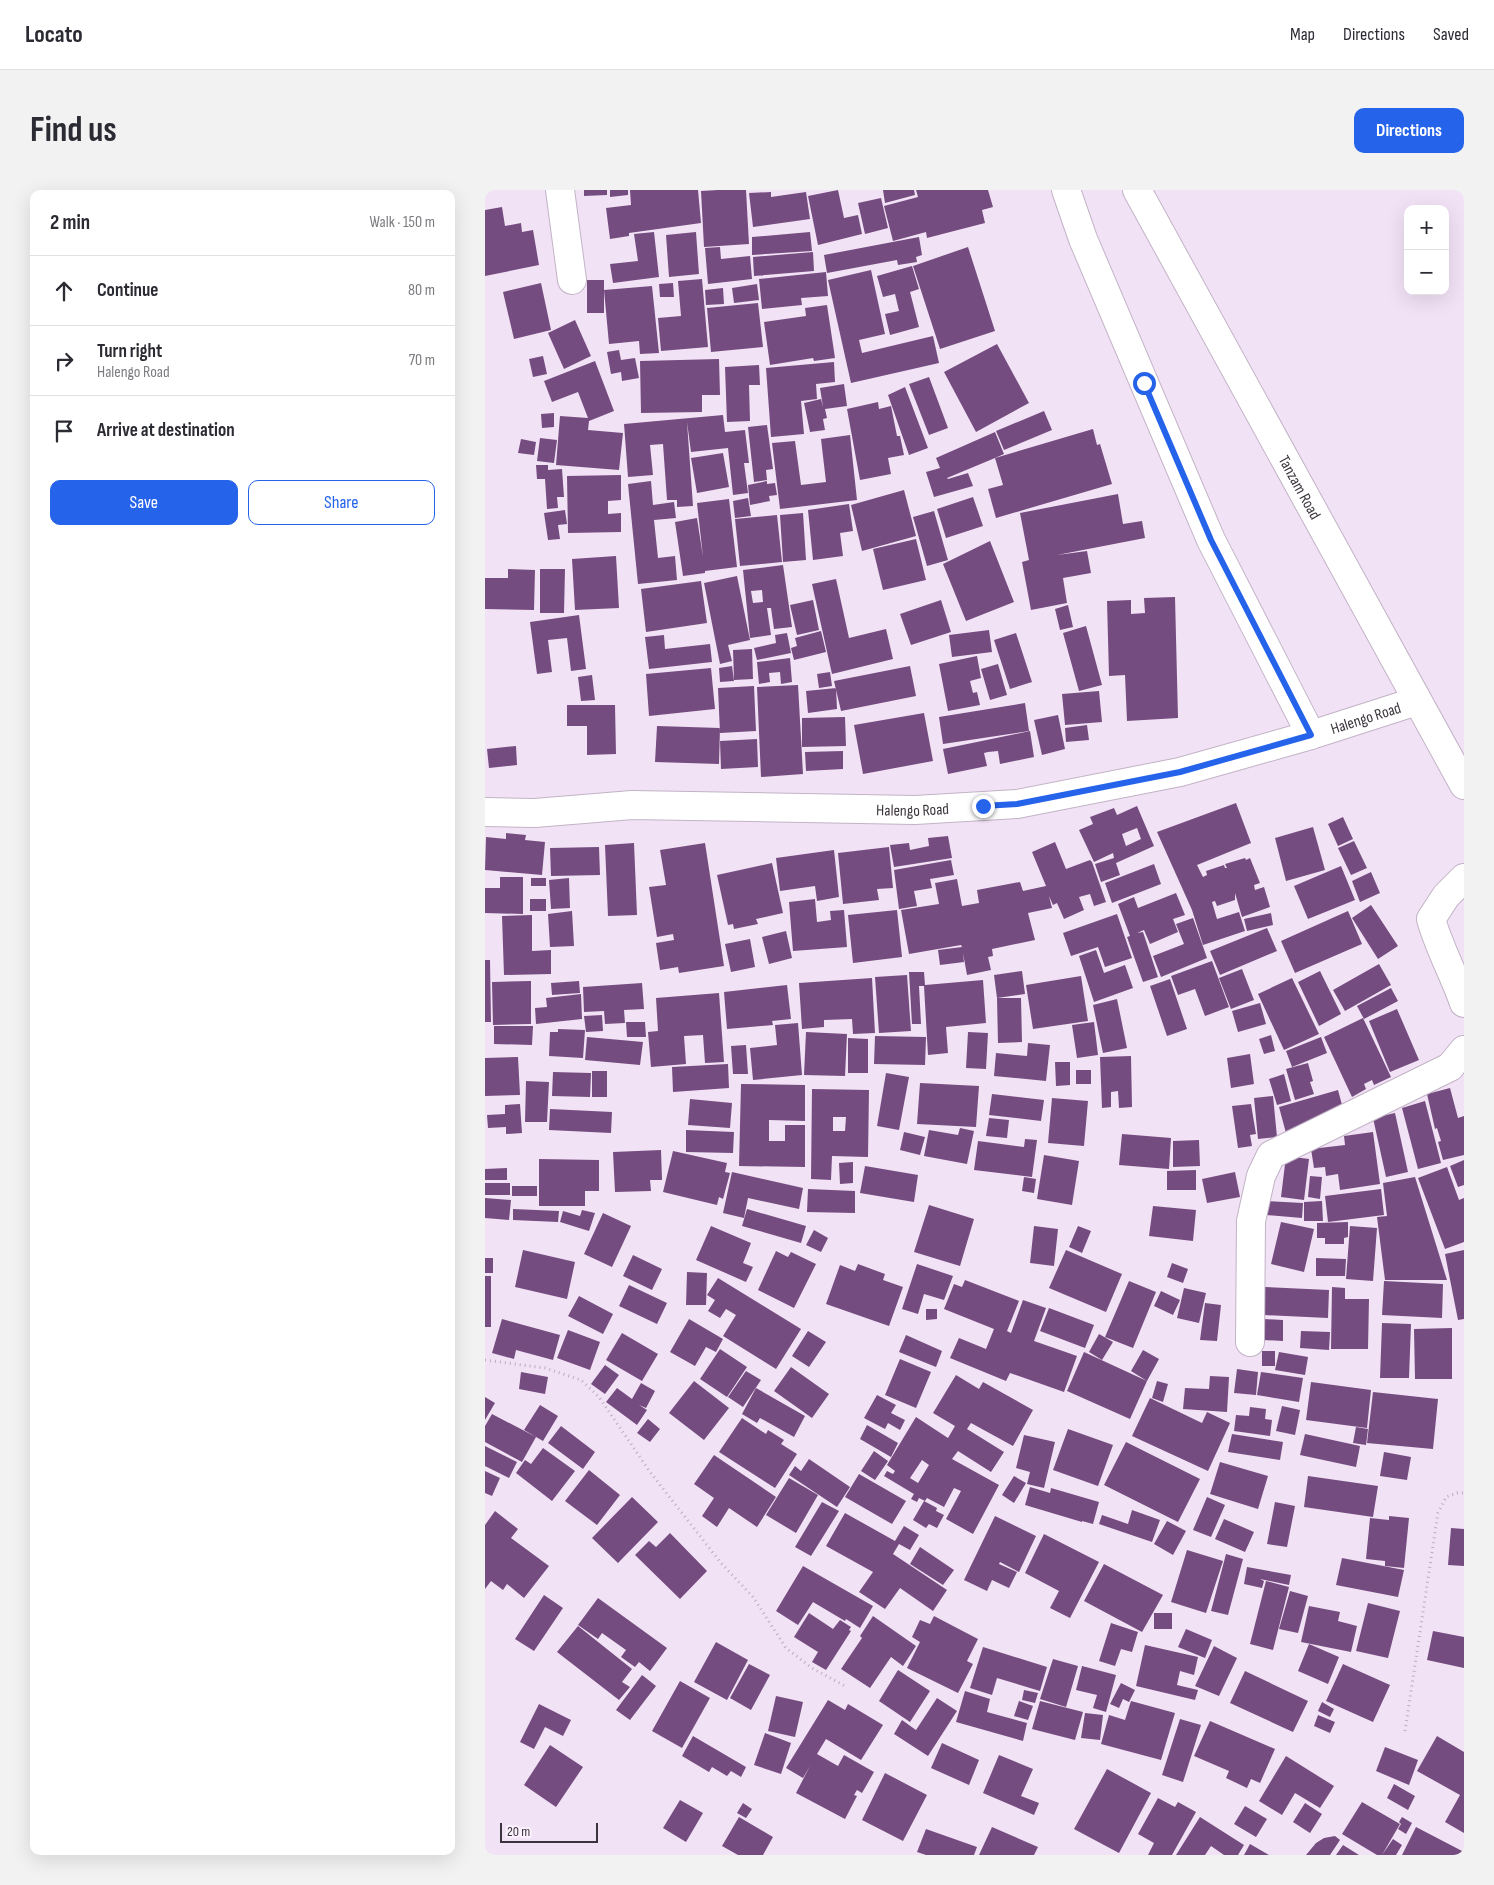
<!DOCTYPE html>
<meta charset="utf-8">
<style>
:root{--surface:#fff;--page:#f2f2f3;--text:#2b2b33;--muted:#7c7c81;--line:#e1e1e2;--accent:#2563eb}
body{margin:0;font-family:"Sofia Sans Condensed",sans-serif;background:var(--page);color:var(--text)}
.controls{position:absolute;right:15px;top:15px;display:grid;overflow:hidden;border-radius:10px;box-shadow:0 5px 20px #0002}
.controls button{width:45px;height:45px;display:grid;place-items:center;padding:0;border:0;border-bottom:1px solid var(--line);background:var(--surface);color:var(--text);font:25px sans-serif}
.scale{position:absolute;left:15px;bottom:12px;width:98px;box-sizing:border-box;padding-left:5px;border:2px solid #3b343c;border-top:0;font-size:14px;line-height:18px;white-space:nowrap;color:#3b343c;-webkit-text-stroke:4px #fcf2fe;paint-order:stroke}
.stop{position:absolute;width:15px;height:15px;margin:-11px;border:4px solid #2563eb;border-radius:50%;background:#fff}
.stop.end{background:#2563eb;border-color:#fff;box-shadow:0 1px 5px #0008}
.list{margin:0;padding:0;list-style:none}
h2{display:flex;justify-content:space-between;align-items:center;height:65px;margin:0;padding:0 20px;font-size:21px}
h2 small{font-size:16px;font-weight:400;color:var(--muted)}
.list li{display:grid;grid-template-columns:32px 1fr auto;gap:15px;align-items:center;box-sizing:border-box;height:70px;padding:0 20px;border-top:1px solid var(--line)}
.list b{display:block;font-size:19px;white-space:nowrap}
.list p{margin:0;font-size:16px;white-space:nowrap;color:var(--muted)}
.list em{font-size:16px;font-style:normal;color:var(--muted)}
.actions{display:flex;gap:10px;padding:15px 20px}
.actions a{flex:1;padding:11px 0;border:1px solid var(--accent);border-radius:10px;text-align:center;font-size:18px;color:var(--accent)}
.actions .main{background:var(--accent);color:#fff}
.icon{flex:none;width:28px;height:28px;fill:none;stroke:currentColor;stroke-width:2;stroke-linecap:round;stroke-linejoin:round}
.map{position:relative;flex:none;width:979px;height:1665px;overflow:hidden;border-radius:10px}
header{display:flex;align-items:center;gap:30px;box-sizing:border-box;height:70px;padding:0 25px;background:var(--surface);border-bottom:1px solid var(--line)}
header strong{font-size:24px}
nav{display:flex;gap:28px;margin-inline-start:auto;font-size:18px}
.intro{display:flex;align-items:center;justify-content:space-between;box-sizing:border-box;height:120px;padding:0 30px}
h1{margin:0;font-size:35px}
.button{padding:12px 22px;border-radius:10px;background:var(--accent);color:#fff;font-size:18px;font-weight:700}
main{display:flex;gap:30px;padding:0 30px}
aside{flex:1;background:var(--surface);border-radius:10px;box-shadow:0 5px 20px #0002}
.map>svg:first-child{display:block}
</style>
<header>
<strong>Locato</strong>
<nav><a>Map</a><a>Directions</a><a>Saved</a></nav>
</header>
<div class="intro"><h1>Find us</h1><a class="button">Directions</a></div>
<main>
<aside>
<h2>2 min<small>Walk · 150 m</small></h2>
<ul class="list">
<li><svg class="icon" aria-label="ahead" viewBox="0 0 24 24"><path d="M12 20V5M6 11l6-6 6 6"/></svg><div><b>Continue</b></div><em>80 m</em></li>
<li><svg class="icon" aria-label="right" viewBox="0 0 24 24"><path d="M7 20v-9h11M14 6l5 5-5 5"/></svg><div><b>Turn right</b><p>Halengo Road</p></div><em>70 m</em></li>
<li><svg class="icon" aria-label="arrive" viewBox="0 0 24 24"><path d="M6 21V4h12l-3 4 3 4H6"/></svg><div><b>Arrive at destination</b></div></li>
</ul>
<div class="actions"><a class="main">Save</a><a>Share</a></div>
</aside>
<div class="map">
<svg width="979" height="1665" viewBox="0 0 979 1665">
<rect width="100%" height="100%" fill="#f2e2f6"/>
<path fill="#754c7f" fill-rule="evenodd" d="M99,0H122V5L99,6Z
M125,0H143V5L125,7Z
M145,0H213L216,33L144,43V46L125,49L121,18L146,15Z
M233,0H261L264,54L219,57L216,1Z
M353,0L359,28L373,25L377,44L333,55L323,6Z
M398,0H429L430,5L400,13Z
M431,0H503L508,17L497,20L500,33L442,48L441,42L408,51L399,16L433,7Z
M286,2V7L321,2L325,29L268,37L264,3Z
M396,8L403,38L380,44L373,13Z
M17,17L20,36L36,33L37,42L48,40L54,75L0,86V20Z
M169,42L174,87L128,93L125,74L153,71L149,44Z
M211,42L214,84L184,87L181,45Z
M325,42L327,61L267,65V47Z
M434,47L437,65L431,67L432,72L413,75L412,70L342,83L339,65Z
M235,57L236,69L265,66L267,89L223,94L220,58Z
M483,57L510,141L455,159L428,76Z
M328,62L329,81L269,86L268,67Z
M427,76L434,99L425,102L434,137L405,145L400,124L414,121L410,104L398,107L392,86Z
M386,80L400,144L374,150L377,163L448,146L454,173L366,193L343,90Z
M341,82L343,106L316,108L317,115L277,119L274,89Z
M217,89L223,157L176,161L173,128L196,126L193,91Z
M102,90H119V123H102Z
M56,93L66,140L29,149L18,102Z
M188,93L189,107H175L174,94Z
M272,94L274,110L249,113L247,98Z
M167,96L174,163L155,164L154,151L124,154L119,100Z
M238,98L239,114L221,115L220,100Z
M273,113L278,157L226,162L222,118Z
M342,115L350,168L329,171L328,168L285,175L279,132L321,126L320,118Z
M90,130L106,166L79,179L63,143Z
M512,154L544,213L491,242L459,182Z
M134,160L136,170L150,168L154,188L137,191L136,182L126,184L122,162Z
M58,166L62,184L48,187L44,169Z
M234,169L235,205H217V222L156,223L155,171Z
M110,171L129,221L104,231L103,240L138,243L134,280L71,275L75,226L103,228L93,202L67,212L59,191Z
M349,172L350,192L331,194L332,209L316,211L319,244L286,247L281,178Z
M274,175L275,195H264L265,231L242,232L240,177Z
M444,187L463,238L444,245L424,194Z
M359,194L362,216L340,219L342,228L338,229L340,240L325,242L319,213L336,209L338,217L335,198Z
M420,197L443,258L424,265L403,205Z
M393,212L394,219L406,216L412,246H415L419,265L403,268L406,284L375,290L362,219Z
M559,221L567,240L519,260L511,241Z
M69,223V237L57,238L56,224Z
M238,225L240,242L260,240L264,273H259L263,303L248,305L243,258L206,262L202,232L208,316L192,317V310H182L178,254L165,255L168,285L143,287L139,234Z
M282,235L288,279L281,280L282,290L269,292L263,237Z
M608,239L612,255L615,254L627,294L511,328L503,299L518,295L510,268L462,288L463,289L483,283L488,296L449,307L441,282L455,278L451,268L510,242L519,264L510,268Z
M365,245L372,310L295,319L287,253L310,251L316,295L341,292L336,249Z
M55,248L72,250L69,273L52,271Z
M36,249L51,252L49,265L33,263Z
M238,263L244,297L212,303L206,268Z
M51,275H63V280L77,279L79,307H72L73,318L62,319L60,289H52Z
M136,285V310L123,311V324L136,323V342L83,343L82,286Z
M166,291L168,315L189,312L191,328L169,330L173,368L190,366L192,390L153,394L143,294Z
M282,291V294L290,293L292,305L284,306L285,311L265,315L263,295Z
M419,300L431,346L377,361L366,315Z
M633,304L638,334L657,331L660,348L572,365L602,361L606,383L578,388L582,413L546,420L537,372L544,370L535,323Z
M488,307L498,336L461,348L452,319Z
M263,308L266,326L250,328L248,311Z
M244,309L252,377L220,381V383L198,386L190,332L212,328L218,367L212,313Z
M364,314L368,341L355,343L358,366L328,370L323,320Z
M80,320L82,334L73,335L75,349L63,350L59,323Z
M449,321L463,370L442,376L428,327Z
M318,323L321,370L298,372L295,325Z
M292,325L297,372L255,376L250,329Z
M431,349L441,390L398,400L388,359Z
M505,351L529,412L481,431L458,374Z
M131,366L134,418L90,420L87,369Z
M298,375L307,437L289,439L286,418H282L286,445L265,448L258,380ZM277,400L278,412L268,413L266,401Z
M23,379L50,380L49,420L0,419V388H23Z
M55,379H80L79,423H55Z
M252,386L265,450L243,455L247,471L235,474L219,393Z
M351,389L364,448L401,439L408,469L347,484L327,394Z
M216,391L222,433L161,442L156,399Z
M690,407L693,528L642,531L640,485L624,486L622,411L646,410V424L660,423L659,408Z
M328,410L334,440L312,445L305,415Z
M456,410L466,442L426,455L415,424Z
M583,415L588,437L575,440L570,419Z
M94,425L101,479L86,481L82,448L63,450L67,482L52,484L45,432Z
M601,436L617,495L594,501L578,443Z
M504,440L507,462L467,467L464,445Z
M336,441L341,462L309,470L306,458L312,456L310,448Z
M302,443L306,463L272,470L269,458L291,453L290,445Z
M531,443L547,492L525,499L509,450Z
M179,445L180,459L225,454L227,472L164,479L160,447Z
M267,459L268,489L249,490L248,460Z
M492,466L496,488L485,491L488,503L492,502L495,515L463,521L454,474Z
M305,468L307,492L296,494L295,482L284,483L285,492L274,494L272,472Z
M513,474L522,505L505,510L496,479Z
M247,476L249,491L235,492L234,478Z
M425,476L431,506L356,521L349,491Z
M226,478L230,519L164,526L161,484Z
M345,482L347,496L334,498L332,484Z
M107,485L110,510L96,511L93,487Z
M313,495L318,584L276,587L272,497Z
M269,496L271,541L235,543L233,498Z
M351,498L352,519L323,523L321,501Z
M614,501L617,532L580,535L577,504Z
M540,513L544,541L458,554L454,527Z
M82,515H130L131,564L102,565V536H82Z
M439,523L448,571L378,584L369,535Z
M573,525L580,559L557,565L549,530Z
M360,527L361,556L317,557V528Z
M602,535L604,550L581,552L580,538Z
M172,536L235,538L234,574L170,572Z
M545,541L549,567L515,574L513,561L503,562L499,563L502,576L463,584L458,559Z
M272,549L273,577L236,579L235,551Z
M31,556L32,575L4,578L2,559Z
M358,561V579L321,581L320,562Z
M751,613L766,653L712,675L718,687L722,685L721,681L739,675L740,678H742L740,674L760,668L761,670L765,668L775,693L769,695L770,700L779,697L785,717L757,727L750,703V710L732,716L730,711L727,712L732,729L754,722L760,741L718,755L707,720L672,642Z
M652,616L669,656L631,673L635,685L616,692L610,674L629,668L628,663L609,672L594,640L608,634L605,627L629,618L632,625ZM652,638L656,649L641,656L637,644Z
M858,627L868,649L853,656L843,634Z
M828,637L840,680L801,691L790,648Z
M21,643L41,645L40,650L60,652L57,685L0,680L1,647L21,649Z
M463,646L467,668L409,677L405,655L424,653L425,660L444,656L443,648Z
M869,651L882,678L866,685L853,658Z
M570,652L581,679L605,670L607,672L621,712L609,716L605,704L594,707L599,720L579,729L572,713L568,715L564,706L567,718L543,723L550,750L507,759L508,766L503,767L506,780L482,785L478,763L479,772L455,775L453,760L477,757L476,755L424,764L416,720L454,714L450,693L472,689L477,716L494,713L492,700L535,692L538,701L561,696L547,662Z
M149,653L152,725L123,726L120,655Z
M220,653L239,776L194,783L193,777L175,780L171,753L189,750L188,744L172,747L164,697L181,695L175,660Z
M114,657L115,685L66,686L65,658Z
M404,657L408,698L392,699L394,710L358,714L353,663Z
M349,660L354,707L332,711L330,696L295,701L291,668Z
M466,670L469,685L445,689L447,698L429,701L432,716L414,719L409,680Z
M287,673L298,723L271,729L273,734L249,739L248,734L243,735L232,685Z
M669,674L676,694L627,713L620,693Z
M856,676L870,710L823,729L809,696Z
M886,682L895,703L875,712L867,691Z
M15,687H38V724L0,723V698H15Z
M46,688H61V696H46Z
M84,688L85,718L66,719L64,690Z
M691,703L700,725L688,729L693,742L665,754L659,740L652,743L658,742L673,787L658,792L642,747L645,746L633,714L649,707L653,718Z
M45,709H61V721H45Z
M330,709L332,732L346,730L345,721L359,720L362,757L308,761L304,712Z
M886,715L913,756L893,769L867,728Z
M412,720L417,767L368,773L363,725Z
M87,721L89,756L65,757L63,724Z
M863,721L877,754L810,783L796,751Z
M786,723L788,735L762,741L759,729Z
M632,724L647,768L620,777L613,757L586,766L578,743Z
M47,725V761L66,760V784L19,785L17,726Z
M708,728L722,768L676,787L668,766L699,754L691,734Z
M782,738L792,761L735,785L725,761Z
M301,741L307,768L284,774L277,747Z
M265,749L270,777L246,782L240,754Z
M611,760L619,783L640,775L648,798L609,812L594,766Z
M0,770H5L6,832H0Z
M727,771L744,817L720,826L710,799L693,805L686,786Z
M894,774L906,795L860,821L848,800Z
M757,779L769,810L746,819L734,788Z
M537,781L540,804L512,808L509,785Z
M835,781L856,824L834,836L813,792Z
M424,782H439L440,795L498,790L501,833L461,837L463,863L443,865L439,796H434L436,834H427Z
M422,785L426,841L394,843L390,787Z
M596,786L603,831L548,839L541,795Z
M387,788L390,843L368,844L367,829L339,830V837L317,839L314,793Z
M807,788L834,844L799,860L773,804Z
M685,789L702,839L682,846L665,796Z
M46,791V834L8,835L7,792Z
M94,791L95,803L67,805L66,793Z
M157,793L159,819L139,820L140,833L120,834L119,821L99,822L98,797Z
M302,795L306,829L287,831L288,835L242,839L239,802Z
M906,798L913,811L879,829L872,816Z
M234,803L239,872L220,873L218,845L199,846L201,874L166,877L163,842L173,841L171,808Z
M96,804L97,829L51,834L50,818L62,817L61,808Z
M512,808H536L537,852L513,853Z
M632,809L642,858L618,863L608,815Z
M775,813L781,834L753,842L747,821Z
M912,819L934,870L905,882L884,831Z
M117,825L118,841L101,842L99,826Z
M878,828L906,887L889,895L887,890L879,894L881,899L867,907L839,847Z
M141,832H160L161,847H142Z
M609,832L613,865L592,868L587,835Z
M313,833L317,885L268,890L265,858L292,855L290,835Z
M9,836H48L47,855L9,854Z
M73,839L100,840L98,868L64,866L65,842H73Z
M321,842L362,844L360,886L319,885Z
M483,842L503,843L501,879L481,878Z
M786,845L790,861L779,864L774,849Z
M390,846L441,847L440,875L389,874Z
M102,847L158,852L155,875L100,870Z
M836,847L842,863L807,877L801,861Z
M363,848L383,849V883H363Z
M543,853L565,855L561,891L509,886L511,863L542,866Z
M261,855L263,884H248L246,856Z
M765,864L769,894L746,898L742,868Z
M646,866L647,917L634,918L633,901L626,902V917L617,918L615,867Z
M33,867L35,905L0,906V868Z
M570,872H585V895L571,896Z
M823,873L828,891L825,892L829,904L810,910L801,879Z
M243,874L244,898L188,902L187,877Z
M591,880H606V894H591Z
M107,881H122V907H107Z
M68,882L106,883L105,907L67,906Z
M401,883L424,887L414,940L392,936Z
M799,884L806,911L792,915L784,889Z
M41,891L64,892L62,932H40Z
M435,893L494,896L491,937L432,934Z
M256,894L320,895V931L284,930V951H300V935H320V977L254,976Z
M965,898L973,928L979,926V965L958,970L953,952L956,951L952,938L950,939L942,904Z
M327,899L384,900L383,967L347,966L346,990L326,989ZM348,927H361L360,941H348Z
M853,900L860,926L801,943L794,917Z
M507,904L559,910L556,931L504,925Z
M788,906L792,947L773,949L769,908Z
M567,908L603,911L599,956L563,953Z
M205,909L247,913L245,938L203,935Z
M940,911L956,973L933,979L917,918Z
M35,914L37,943L21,944V937L3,938L2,925L20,924V915Z
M766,914L771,944L765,945L767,956L753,958L747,916Z
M65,919L127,922L126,943L64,940Z
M910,923L923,982L901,987L888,928Z
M504,928L524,930L522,948L501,946Z
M475,938L489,941L482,974L439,966L444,940L473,945Z
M201,940L249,942L248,963L201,962Z
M419,942L440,947L435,965L415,960Z
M888,942L895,994L855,1000L853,984L841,986L840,977L829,978L826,959L860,955L859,946Z
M637,944L686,948L684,979L634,975Z
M540,949L552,950L547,987L489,980L493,951L539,957Z
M714,950L715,976L688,977V951Z
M176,960L177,990H165L166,1001L130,1002L128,962Z
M188,961L242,973L240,982L245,983L238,1009L234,1007L232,1015L178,1002Z
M559,965L594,971L587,1015L552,1009Z
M801,966L824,969L819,1010L796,1007Z
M54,969L114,970V1001H100V1016H54Z
M979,970V995L973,997L965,976Z
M368,972V993L355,994L354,973Z
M380,976L433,985L429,1012L375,1003Z
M962,977L974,1010L979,1008V1052L960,1059L933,988Z
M22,978V990H0V979Z
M711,980V1000H682V981Z
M247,982L318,998L314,1019L263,1008L259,1028L238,1023Z
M750,982L755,1007L722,1013L717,989Z
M825,986L837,987L835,1009L823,1007Z
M539,987L551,989L549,1003L537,1001Z
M930,987L962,1090H900L892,1027L902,1026L898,993Z
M0,993H25V1005H0Z
M27,996H52V1006H27Z
M323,999L370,1001V1023L322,1022Z
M896,999L899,1025L843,1032L840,1006Z
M0,1008L26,1010L24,1030L0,1028Z
M782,1011L818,1013L817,1028L781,1025Z
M837,1011L838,1031H819V1012Z
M444,1015L489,1029L475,1076L429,1062Z
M668,1016L711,1020L708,1051L664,1046Z
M28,1019L74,1021L73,1032L28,1030Z
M262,1019L321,1036L316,1053L257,1036Z
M97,1020L110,1023L104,1041L75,1032L78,1021L95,1026Z
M118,1023L146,1036L127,1077L99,1064Z
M796,1032L829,1039L819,1082L786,1074Z
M863,1032V1047L859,1048V1054H840V1048H832V1033Z
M226,1036L266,1053L258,1073L268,1077L261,1092L211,1070Z
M549,1036L573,1039L569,1076L545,1073Z
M593,1036L606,1041L597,1063L584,1057Z
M865,1036L892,1038L888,1091L861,1089Z
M329,1040L343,1048L336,1062L321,1055Z
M38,1060L90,1072L82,1109L30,1097Z
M581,1060L637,1084L621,1122L564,1098Z
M979,1060V1129L973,1130L960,1064Z
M291,1061L303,1067L306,1062L331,1074L309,1118L273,1100Z
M148,1065L177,1079L167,1100L138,1086Z
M0,1068H8V1083H0Z
M831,1068L861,1069L860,1086H831Z
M687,1073L703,1079L698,1093L682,1087Z
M373,1074L400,1084L398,1090L418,1097L404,1136L341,1114L355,1075L370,1081Z
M432,1074L468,1086L459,1110L439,1104L433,1124L417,1119Z
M202,1082L222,1083L221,1115H201Z
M0,1086H6V1137H0Z
M233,1088L316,1139L291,1179L238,1146L251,1125L241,1119L235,1128L223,1121L230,1110L222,1105Z
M480,1090L534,1111L522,1141L526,1143L538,1110L561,1118L549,1151L592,1166L579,1202L525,1183L521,1191L465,1168L474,1148L501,1159L509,1139L459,1119L469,1094L477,1097Z
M644,1091L671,1102L648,1158L620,1147Z
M899,1091L958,1094L957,1128L897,1125Z
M144,1095L182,1113L172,1134L134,1116Z
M780,1097L844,1100L843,1128L779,1125Z
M847,1097L860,1098V1109H884L883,1159H846Z
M699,1098L721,1103L714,1133L692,1128Z
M676,1101L695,1110L688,1125L669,1116Z
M94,1106L128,1124L118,1144L83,1126Z
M720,1113L736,1115L732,1151L715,1150Z
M564,1118L609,1135L600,1158L555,1141Z
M441,1119H452V1129L441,1130Z
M17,1129L75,1145L68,1170L31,1160L29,1169L7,1163Z
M204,1129L238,1149L231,1162L221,1157L210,1176L185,1162Z
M779,1129L798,1130V1151L778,1150Z
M897,1133L926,1134L924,1188H895Z
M967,1138V1189H930L929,1139Z
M83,1140L115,1152L105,1180L72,1168Z
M323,1141L341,1152L324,1177L307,1166Z
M816,1141L845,1142L844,1160L815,1158Z
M137,1143L173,1164L157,1191L121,1170Z
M614,1144L628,1152L617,1170L604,1162Z
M421,1145L457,1161L451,1177L414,1162Z
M235,1159L262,1177L242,1207L215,1189Z
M658,1160L674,1169L662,1191L646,1181Z
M777,1161H790V1176H777Z
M599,1162L662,1191L645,1229L582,1201Z
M794,1162L823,1167L820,1185L790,1180Z
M415,1169L446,1182L431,1218L400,1205Z
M120,1175L134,1185L120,1204L106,1194Z
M306,1177L344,1204L327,1228L289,1201Z
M752,1179L773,1182L771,1205L749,1203Z
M261,1181L276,1190L258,1217L243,1207Z
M36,1182L63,1187L60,1204L34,1199Z
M776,1182L818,1188L814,1212L772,1205Z
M471,1185L494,1199L498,1192L548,1220L528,1256L486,1233L482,1239L519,1262L506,1282L473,1261L467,1269L514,1295L488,1344L461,1329L476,1301L469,1298L459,1317L442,1308L440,1311L434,1308L432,1312L426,1309L429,1304L399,1286L402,1281L408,1284L410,1281L402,1275L431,1227L463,1248L470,1236L448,1223ZM437,1270L444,1275L433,1293L425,1288Z
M725,1186L744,1187L742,1222L698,1219L700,1198L724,1199Z
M209,1191L244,1218L219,1250L184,1223Z
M672,1191L683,1194L678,1212L667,1208Z
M826,1192L886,1200L882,1238L821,1230Z
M156,1193L170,1201L161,1218L154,1215L162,1220L152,1235L121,1212L132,1198L147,1209Z
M271,1198L320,1226L309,1247L275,1228L272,1233L257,1224Z
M888,1202L953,1209L948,1259L882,1253Z
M392,1205L411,1215L406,1223L420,1230L415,1240L403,1233L400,1239L379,1228Z
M0,1207L10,1213L0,1230Z
M665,1208L717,1233L722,1222L745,1233L723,1281L647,1246Z
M55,1215L73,1226L58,1251L39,1240Z
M797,1216L815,1220L810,1245L791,1241Z
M765,1217L781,1219L780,1229L787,1230L785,1246L749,1241L751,1225L764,1226Z
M7,1224L51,1247L37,1272L0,1252V1236Z
M257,1228L281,1244L283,1240L299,1250L296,1254L312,1264L290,1298L234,1262Z
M163,1229L175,1239L165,1252L152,1243Z
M382,1235L413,1253L406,1267L375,1249Z
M76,1236L110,1262L98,1279L63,1253Z
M871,1237L883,1239L881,1255L868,1253Z
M583,1239L628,1255L613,1296L568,1280Z
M747,1244L798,1252L795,1270L743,1262Z
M820,1244L875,1256L871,1277L815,1265Z
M539,1245L570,1252L559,1298L542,1294L545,1282L531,1278Z
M641,1252L715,1289L693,1332L619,1295Z
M0,1256L32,1272L24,1288L0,1276Z
M58,1258L90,1281L67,1311L31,1283L40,1270L46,1274Z
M389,1261L403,1271L390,1290L376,1281Z
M899,1262L926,1267L922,1290L895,1286Z
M229,1265L291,1307L272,1337L244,1318L232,1337L217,1326L229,1308L209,1294Z
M324,1269L365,1297L352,1317L304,1285L310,1276L316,1281Z
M735,1272L783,1286L773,1319L725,1304Z
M104,1280L135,1305L112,1335L80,1311Z
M0,1281L15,1288L7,1306L0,1303Z
M374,1284L421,1311L407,1334L360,1307Z
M529,1286L541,1293L529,1313L517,1305Z
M823,1286L893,1296L888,1327L819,1317Z
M304,1288L333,1305L311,1343L281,1325Z
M545,1297L565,1303L566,1298L614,1312L608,1334L597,1331V1332L540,1315Z
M147,1307L173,1332L133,1373L107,1348Z
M722,1307L740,1315L726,1347L708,1340Z
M439,1311L452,1318L451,1321L459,1325L452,1338L444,1334L441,1338L428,1330Z
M337,1312L354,1321L326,1366L310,1357Z
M790,1312L810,1316L802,1357L782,1354Z
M647,1320L675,1330L667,1352L614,1334L617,1325L643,1334Z
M10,1321L33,1339L26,1348L64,1376L39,1408L22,1394L18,1400L6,1391L0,1399V1335Z
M360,1323L410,1351L419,1336L434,1345L425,1360L414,1354L408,1364L462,1400L448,1421L415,1398L400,1419L374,1402L388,1382L341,1356Z
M510,1326L551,1346L534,1382L515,1372L514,1374L532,1382L524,1398L507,1390L502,1401L479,1390Z
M904,1326L924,1328L919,1378L900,1376V1371L881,1369L885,1328L904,1330Z
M739,1329L769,1342L760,1362L730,1349Z
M682,1331L701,1341L688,1365L669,1354Z
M966,1338L979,1339V1376L963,1375Z
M185,1343L222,1381L195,1409L150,1365L164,1351L171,1357Z
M559,1344L614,1372L585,1428L565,1418L574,1401L540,1383Z
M435,1357L469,1380L458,1395L425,1374Z
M702,1360L738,1371L721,1423L686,1412Z
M741,1364L758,1369L743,1425L726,1421Z
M857,1368L919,1380L913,1407L851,1395Z
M619,1374L678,1405L657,1442L599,1411Z
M318,1376L388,1416L375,1438L361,1429L360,1431L328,1412L313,1435L291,1421Z
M762,1377L806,1385L804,1395L775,1389L779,1391L777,1398L759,1394Z
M781,1391L804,1397L788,1460L765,1454Z
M805,1401L823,1406L813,1443L794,1439Z
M59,1405L78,1418L49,1461L30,1449Z
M113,1408L182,1458L165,1481L154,1472L150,1477L136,1467L141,1460L117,1443L113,1449L93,1435Z
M883,1413L915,1421L903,1468L871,1461Z
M824,1416L855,1422L853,1431L872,1436L866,1462L816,1452Z
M324,1423L348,1439L355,1430L366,1437L364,1440L366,1441L341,1480L327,1472L333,1462L309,1447Z
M669,1423H687V1439H669Z
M388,1426L431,1456L418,1476L406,1467L385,1498L356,1479L377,1448L375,1446Z
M449,1426L493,1449L482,1471L488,1474L473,1503L422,1478L435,1452L427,1447L435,1430L445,1434Z
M626,1433L653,1442L647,1462L636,1459L630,1476L614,1471Z
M93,1436L147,1479L137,1492L145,1497L134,1510L72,1462Z
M701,1439L727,1450L720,1468L693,1457Z
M948,1441L979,1447V1478L942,1470Z
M231,1452L263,1470L242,1510L209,1492Z
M824,1454L854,1467L843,1494L813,1481Z
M660,1455L713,1467L709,1485L695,1481L692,1495L713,1500L710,1510L651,1496Z
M729,1456L752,1468L734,1506L710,1496Z
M498,1457L562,1477L555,1501L512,1488L507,1505L485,1498Z
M568,1469L593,1476L581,1517L555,1509Z
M264,1474L285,1485L266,1520L245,1508Z
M858,1474L905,1495L888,1532L841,1511Z
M597,1476L631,1485L621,1522L608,1518L612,1505L591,1500Z
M413,1480L445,1501L425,1532L394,1511Z
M760,1481L823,1511L808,1542L745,1513Z
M157,1485L171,1496L145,1530L131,1520Z
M195,1491L225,1508L197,1558L167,1541Z
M636,1493L650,1500L644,1512L638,1509L634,1518L625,1514Z
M539,1500L553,1503L550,1513L537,1510Z
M480,1501L505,1509L502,1522L542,1533L538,1551L471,1532Z
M291,1506L318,1512L310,1547L283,1541Z
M452,1508L472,1521L443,1566L409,1544L417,1530L431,1540Z
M343,1510L360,1520L363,1514L398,1535L376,1570L341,1549L332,1564L353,1576L359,1565L389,1582L377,1603L372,1600L369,1605L372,1606L360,1629L311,1603L325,1576L318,1588L301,1578Z
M534,1511L548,1516L543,1530L529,1526Z
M555,1511L598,1522L590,1550L547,1539Z
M646,1511L690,1523L676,1570L616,1554L624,1525L640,1530Z
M837,1512L849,1519L845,1527L833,1521Z
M54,1514L86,1530L78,1546L60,1537L49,1559L35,1552Z
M600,1523L618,1525L615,1550L596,1548Z
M833,1525L850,1532L845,1543L829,1536Z
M695,1529L716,1535L698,1592L677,1585Z
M725,1531L790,1559L775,1593L766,1589L762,1598L741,1588L744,1581L709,1566Z
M280,1543L306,1553L296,1584L269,1575Z
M208,1546L261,1577L256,1587L246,1581L242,1586L227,1577L224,1582L197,1566Z
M952,1546L979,1562V1643L960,1632L975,1605L932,1581Z
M457,1553L494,1570L484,1595L446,1578Z
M65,1555L98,1577L71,1617L39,1595Z
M900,1557L933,1570L924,1595L891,1581Z
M514,1565L548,1579L536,1606L554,1613L549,1625L498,1603Z
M801,1566L849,1596L835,1618L810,1603L797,1625L774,1611Z
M622,1579L666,1603L634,1663L589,1639Z
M400,1583L442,1605L418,1651L377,1630Z
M909,1594L930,1606L923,1620L902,1608Z
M673,1608L690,1617L693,1612L711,1622L687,1665H663L669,1653L653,1644Z
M195,1610L218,1623L201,1652L178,1638Z
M877,1612L915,1634L897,1665H892L857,1644Z
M258,1613L267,1619L261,1628L252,1623Z
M820,1613L837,1624L825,1643L808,1632Z
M760,1616L782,1629L771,1647L749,1634Z
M254,1627L288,1647L278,1665H253L237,1656Z
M715,1627L759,1655L753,1665H739L726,1656L720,1665H691Z
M917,1627L927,1633L921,1644L913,1639L916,1634L914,1632Z
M507,1637L553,1657L549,1665H494Z
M931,1637L979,1662V1665H917Z
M441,1639L492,1657L489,1665H441L432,1662Z
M850,1646L855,1650L845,1665H821L831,1653L839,1648Z
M908,1649L917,1655L911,1665H897Z
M765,1654L784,1665H759Z
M858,1655L874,1665H851Z"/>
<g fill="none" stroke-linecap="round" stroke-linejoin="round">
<defs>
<g id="minor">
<path d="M75,0L87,90"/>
<path d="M581,0L598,49L726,350L826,545"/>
<path id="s1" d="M0,622L50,623L147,615L430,620L532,614L695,582L826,545L932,511"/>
<path d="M979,688L961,706L946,729C954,758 969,784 979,813"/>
<path d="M765,1152L766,1031L776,986L786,965L965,877L979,860"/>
</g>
<g id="highway">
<path id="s2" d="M652,0L979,595"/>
</g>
</defs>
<use href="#minor" stroke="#c2b3c6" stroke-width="30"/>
<use href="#highway" stroke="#c2b3c6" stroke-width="30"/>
<path stroke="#bbadbe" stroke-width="3" stroke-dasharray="1 4" stroke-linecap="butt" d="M0,1170L60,1178L96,1190L114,1207L165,1282L236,1373L268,1407L301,1458L327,1478L360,1496
M920,1541L953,1323L961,1307L972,1303H979"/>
<use href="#minor" stroke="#fff" stroke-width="28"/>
<use href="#highway" stroke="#fff" stroke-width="28"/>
</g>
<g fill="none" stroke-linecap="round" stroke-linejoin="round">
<path stroke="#2563eb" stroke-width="6" d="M498,616L532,614L695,582L826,545L726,350L659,193"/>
</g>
<g text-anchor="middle" stroke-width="5" stroke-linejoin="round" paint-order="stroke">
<g font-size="16" fill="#3b343c" stroke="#fcf2fe">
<text dy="6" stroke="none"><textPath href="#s2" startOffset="339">Tanzam Road</textPath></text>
<text dy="6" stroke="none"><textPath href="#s1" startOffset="892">Halengo Road</textPath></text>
<text dy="6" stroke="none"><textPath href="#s1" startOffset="428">Halengo Road</textPath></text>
</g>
</g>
</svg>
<div class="controls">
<button>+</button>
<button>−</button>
</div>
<div class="scale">20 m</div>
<div class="stop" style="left:659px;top:193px"></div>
<div class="stop end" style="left:498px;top:616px"></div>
</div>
</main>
